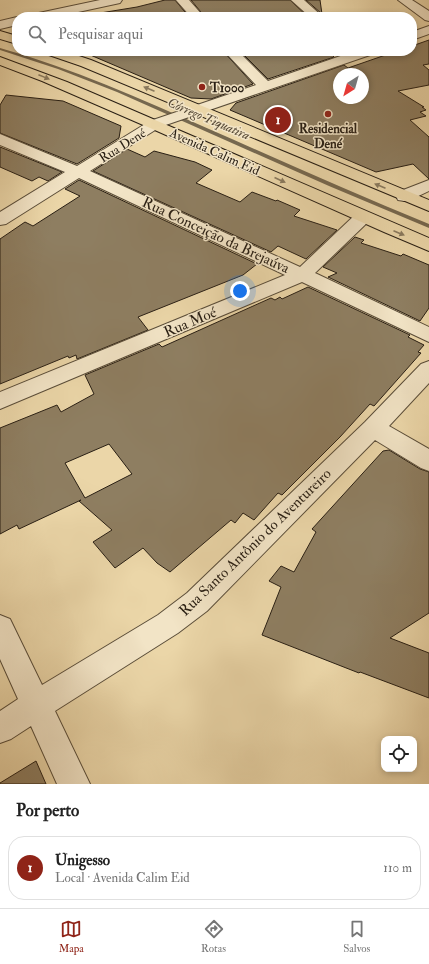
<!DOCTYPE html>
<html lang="pt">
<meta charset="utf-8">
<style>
:root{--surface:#fff;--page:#f2f2f2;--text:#222;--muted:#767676;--line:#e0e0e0;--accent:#8f2418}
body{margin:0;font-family:"IM FELL Double Pica",serif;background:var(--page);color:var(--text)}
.controls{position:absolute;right:12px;bottom:12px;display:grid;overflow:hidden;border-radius:8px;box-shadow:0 2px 6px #0003}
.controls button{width:36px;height:36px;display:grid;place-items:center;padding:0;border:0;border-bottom:1px solid var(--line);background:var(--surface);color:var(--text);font:20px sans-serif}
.compass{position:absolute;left:333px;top:68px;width:36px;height:36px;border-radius:50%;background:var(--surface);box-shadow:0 2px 6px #0003;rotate:217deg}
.you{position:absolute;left:240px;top:291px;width:14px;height:14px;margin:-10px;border:3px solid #fff;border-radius:50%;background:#1a73e8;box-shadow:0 0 0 6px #1a73e833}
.badge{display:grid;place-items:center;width:26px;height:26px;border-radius:50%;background:var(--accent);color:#fff;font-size:13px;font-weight:700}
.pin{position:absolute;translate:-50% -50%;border:2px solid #fff;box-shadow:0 1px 4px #0006}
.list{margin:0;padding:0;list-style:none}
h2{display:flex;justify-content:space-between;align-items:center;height:52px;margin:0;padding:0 16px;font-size:17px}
h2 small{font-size:13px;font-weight:400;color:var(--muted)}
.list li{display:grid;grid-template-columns:26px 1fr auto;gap:12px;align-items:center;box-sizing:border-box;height:64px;margin:0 8px 8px;padding:0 8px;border:1px solid var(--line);border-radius:16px}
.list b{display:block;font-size:15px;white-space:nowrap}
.list p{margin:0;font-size:13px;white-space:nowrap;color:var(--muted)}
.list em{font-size:13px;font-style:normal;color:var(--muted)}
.icon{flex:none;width:22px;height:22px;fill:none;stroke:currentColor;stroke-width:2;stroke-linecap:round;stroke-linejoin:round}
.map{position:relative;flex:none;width:429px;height:784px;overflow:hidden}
.search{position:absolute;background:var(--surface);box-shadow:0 2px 6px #0003;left:12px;right:12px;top:12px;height:44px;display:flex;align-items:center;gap:10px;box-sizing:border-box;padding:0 14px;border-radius:16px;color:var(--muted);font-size:15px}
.sheet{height:124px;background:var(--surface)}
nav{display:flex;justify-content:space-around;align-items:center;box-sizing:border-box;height:56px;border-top:1px solid var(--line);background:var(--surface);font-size:11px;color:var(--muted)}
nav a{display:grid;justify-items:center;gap:2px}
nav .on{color:var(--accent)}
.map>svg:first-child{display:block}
</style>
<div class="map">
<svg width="429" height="784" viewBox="0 0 429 784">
<rect width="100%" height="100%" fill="#ebd6a8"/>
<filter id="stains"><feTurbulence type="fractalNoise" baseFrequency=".005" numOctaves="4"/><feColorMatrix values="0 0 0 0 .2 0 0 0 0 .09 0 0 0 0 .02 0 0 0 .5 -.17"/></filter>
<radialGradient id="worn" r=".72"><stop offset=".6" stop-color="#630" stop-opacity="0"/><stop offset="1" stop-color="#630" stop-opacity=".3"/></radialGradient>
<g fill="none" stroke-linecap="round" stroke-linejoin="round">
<path fill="#76684f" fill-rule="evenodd" d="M0,48C72,68 141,99 209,129C282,161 355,194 429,224V228L329,186L117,92L58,69L0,50Z"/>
</g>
<path fill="#8e7e61" stroke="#291f14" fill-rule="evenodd" d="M165,0H175L189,17H96L94,14L137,7Z
M191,0H290L308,17H205Z
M306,0H320L322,14Z
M429,40V64L423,65L429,70V85L398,91L424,107H422L426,110L420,112L426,116L410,120L429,137V179L413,164L376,172L230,110L236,103L344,65L348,68L397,51H412V46ZM339,74H363V98H339Z
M81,51H223L253,84L211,99L191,98Z
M240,51H328L334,57L268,79Z
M6,95L63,101L121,126L119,138L77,164L0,133V105Z
M0,147L62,172L48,181L39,177L32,181L0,167Z
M127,149L145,157L154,151L195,162L212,170L196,183L240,202L252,192L276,201L277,200L300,210L294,216L337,230L306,259L278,246L271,252L93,171Z
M79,180L257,264L243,275L138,317L148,330L77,359L76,355L69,358L68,356L0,384V239L25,222L33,226L80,196L65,189Z
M355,237L364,240L361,243L401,256L403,254L429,265V308L420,321L328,277L337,273L323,267Z
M308,287L410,335L408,337L424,345L418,352L421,353L374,406L370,404L340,437L282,495L278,493L254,520L243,513L235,523L231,520L170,572L157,563L143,548L115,568L93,542L112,530L79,501L81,500L19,529L17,525L0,534V428L57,405L61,412L94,394L85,375L159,344L162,347L271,298L275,300L280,297L282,299ZM109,444L132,474L85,498L65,463Z
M389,450L420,469L429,472V613L390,638L429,653V698L360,672L359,673L262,635L281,587L269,581L281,566L294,572L316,532L312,529L383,451Z
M36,761L46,784H0V783Z"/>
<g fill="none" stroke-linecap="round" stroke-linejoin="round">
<defs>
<path id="minor" d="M100,0H122L120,3L55,17H32L34,14Z
M176,0H189L204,17H191Z
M291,0H304L323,17H310Z
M398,0H412L429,11V21L425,20Z
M17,17V25L0,29V21Z
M429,26V34L412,40V32Z
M224,51H238L268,81L355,51H375L373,54L160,127L90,171L300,267L357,213L363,212L369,213L372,217L369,221L315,273L429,327V342L302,282L0,409V392L285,275L79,178L6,224L0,225V212L65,172L0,145V134L77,166L150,121L256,85Z
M429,180V191L410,200L404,201L398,200L396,196L398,192Z
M429,361V383L389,426L429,449V471L421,468L375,440L207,611L178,633L55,711L90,784H57L31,726L11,739L0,743V711L18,699L0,659V615L10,619L42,685L158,615L187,593L365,422L421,364Z"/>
<path id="major" d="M0,31L17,36V44L0,39Z
M44,51H64L91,60L429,200V211L81,66L46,54Z
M0,57L67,82L429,238V251L384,232L157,131L42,81L0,65Z"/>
</defs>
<use href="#minor" stroke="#5a4d39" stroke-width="2"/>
<use href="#major" stroke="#291f14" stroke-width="2"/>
<use href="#minor" fill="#f2e4c6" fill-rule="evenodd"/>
<use href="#major" fill="#ebd6a8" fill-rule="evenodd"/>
</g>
<defs><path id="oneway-solid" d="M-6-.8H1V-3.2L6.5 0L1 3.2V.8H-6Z"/></defs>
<g fill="#8a7a5e">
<use href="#oneway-solid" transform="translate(44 77) rotate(22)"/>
<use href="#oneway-solid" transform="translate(149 89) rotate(-157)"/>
<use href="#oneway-solid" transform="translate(280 180) rotate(24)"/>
<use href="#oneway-solid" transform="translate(380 186) rotate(-157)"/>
<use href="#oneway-solid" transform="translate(399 233) rotate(23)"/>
</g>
<g fill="#8f2418" stroke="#f2e4c6" stroke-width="1.5">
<circle cx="202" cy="87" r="4"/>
<circle cx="328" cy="114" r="4"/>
</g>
<g text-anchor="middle" stroke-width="3" stroke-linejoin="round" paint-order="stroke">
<g font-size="13" font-weight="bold" fill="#291f14" stroke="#f2e4c6" text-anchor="start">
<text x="210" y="92">T1000</text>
<text x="328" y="133" text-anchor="middle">Residencial<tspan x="328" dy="15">Dené</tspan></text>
</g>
<g font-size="13" font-style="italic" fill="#564936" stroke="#f2e4c6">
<text transform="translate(209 118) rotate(23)" y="5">Córrego Tiquatira</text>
</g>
<g font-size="13" fill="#291f14" stroke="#f2e4c6">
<text transform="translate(122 145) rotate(-32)" y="5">Rua Dené</text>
<text transform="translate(215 151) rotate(24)" y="5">Avenida Calim Eid</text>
</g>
<g font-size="15" fill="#291f14" stroke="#f2e4c6">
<text transform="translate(216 235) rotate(25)" y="5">Rua Conceição da Brejaúva</text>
<text transform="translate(190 322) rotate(-23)" y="5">Rua Moé</text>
<text transform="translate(255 542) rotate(-44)" y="5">Rua Santo Antônio do Aventureiro</text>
</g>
</g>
<rect width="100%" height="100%" filter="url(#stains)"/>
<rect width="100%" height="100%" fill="url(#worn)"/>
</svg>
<div class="controls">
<button><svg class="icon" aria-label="locate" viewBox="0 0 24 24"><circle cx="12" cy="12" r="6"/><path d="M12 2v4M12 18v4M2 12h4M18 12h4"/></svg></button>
</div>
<svg class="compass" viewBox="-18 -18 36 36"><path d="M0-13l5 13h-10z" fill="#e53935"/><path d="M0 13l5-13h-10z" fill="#767676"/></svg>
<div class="you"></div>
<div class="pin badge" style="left:278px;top:120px">1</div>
<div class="search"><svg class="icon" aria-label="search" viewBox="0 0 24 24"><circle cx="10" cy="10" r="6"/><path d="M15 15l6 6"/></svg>Pesquisar aqui</div>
</div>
<section class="sheet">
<h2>Por perto<small></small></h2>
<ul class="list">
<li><span class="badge">1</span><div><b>Unigesso</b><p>Local · Avenida Calim Eid</p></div><em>110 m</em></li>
</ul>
</section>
<nav>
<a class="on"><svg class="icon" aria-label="map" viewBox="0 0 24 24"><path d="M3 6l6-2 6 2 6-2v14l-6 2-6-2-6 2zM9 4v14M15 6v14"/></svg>Mapa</a>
<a><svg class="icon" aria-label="directions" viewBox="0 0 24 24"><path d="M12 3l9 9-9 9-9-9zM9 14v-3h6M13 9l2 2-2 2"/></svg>Rotas</a>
<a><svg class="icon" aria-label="saved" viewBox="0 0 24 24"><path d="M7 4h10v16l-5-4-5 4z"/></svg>Salvos</a>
</nav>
